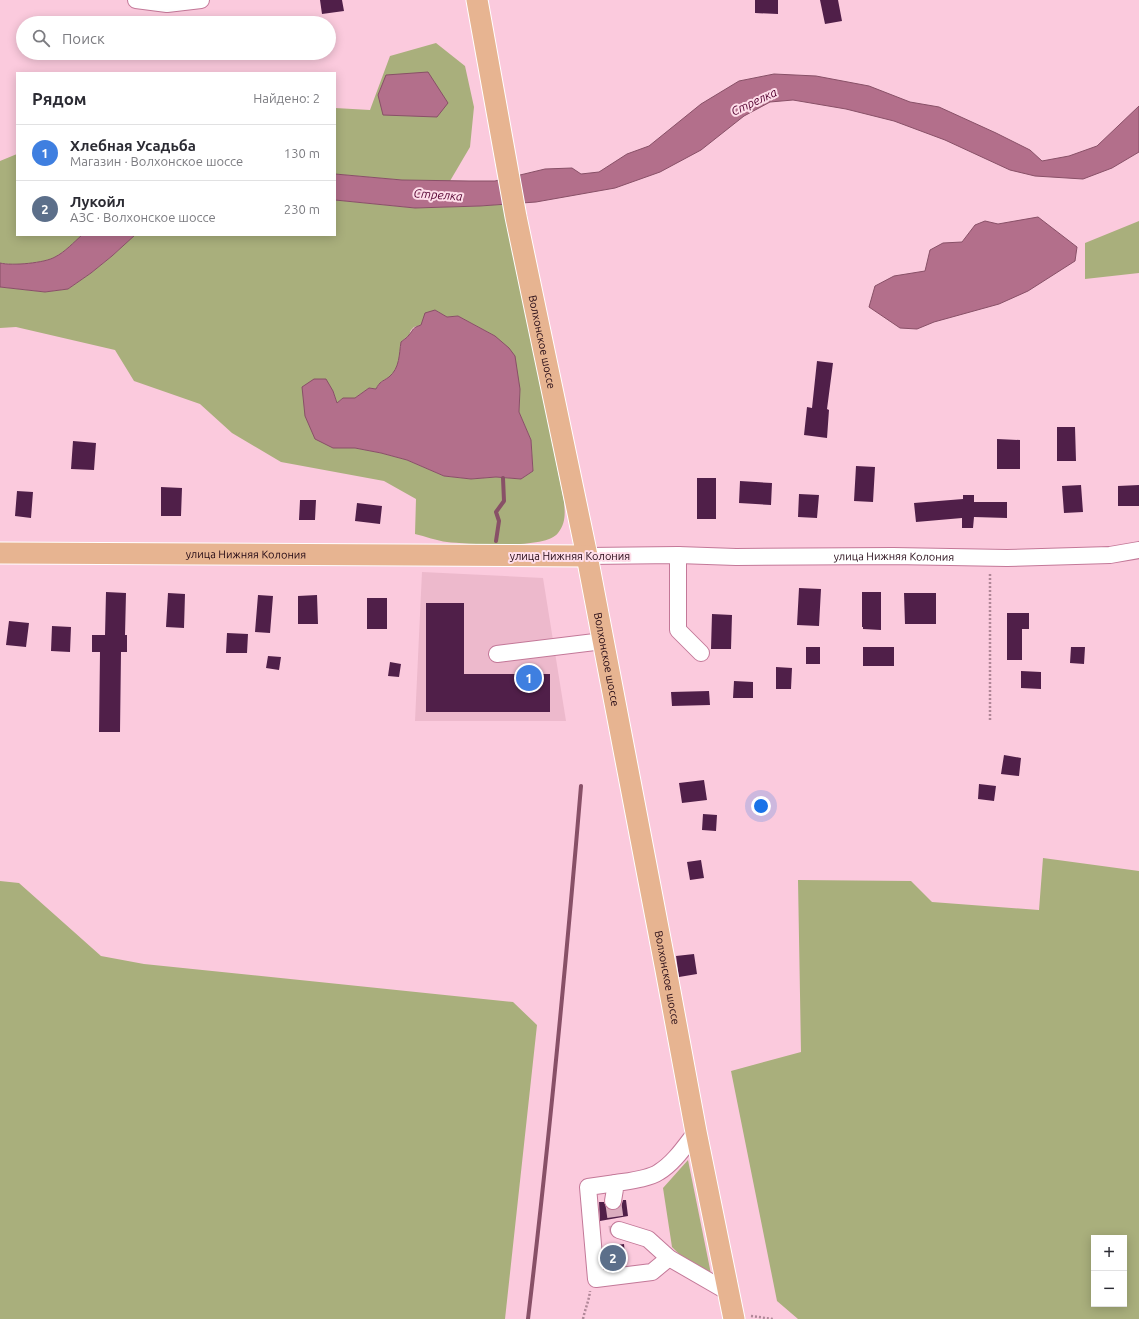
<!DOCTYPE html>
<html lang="ru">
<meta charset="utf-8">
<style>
:root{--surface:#fff;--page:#f2f2f3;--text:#2b2b33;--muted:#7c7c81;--line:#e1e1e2;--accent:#1a73e8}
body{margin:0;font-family:Ubuntu,sans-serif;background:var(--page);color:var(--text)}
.controls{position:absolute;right:12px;bottom:12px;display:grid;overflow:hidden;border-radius:0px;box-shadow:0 2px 10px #0003}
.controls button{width:36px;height:36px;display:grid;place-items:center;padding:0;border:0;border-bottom:1px solid var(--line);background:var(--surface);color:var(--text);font:20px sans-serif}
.you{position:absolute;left:761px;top:806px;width:14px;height:14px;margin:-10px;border:3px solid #fff;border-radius:50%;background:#1a73e8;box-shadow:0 0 0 6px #1a73e833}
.badge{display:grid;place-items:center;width:26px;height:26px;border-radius:50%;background:var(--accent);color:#fff;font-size:13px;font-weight:700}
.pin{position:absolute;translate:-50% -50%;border:2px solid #fff;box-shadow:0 1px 4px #0006}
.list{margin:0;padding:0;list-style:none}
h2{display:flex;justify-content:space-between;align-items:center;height:52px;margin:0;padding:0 16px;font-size:17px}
h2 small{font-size:13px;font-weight:400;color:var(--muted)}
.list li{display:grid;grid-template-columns:26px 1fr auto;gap:12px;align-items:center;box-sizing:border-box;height:56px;padding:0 16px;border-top:1px solid var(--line)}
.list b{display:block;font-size:15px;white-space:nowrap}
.list p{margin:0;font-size:13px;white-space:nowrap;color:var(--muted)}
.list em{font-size:13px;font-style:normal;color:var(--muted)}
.icon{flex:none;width:22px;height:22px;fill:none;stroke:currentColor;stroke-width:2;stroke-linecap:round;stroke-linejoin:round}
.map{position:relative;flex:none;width:1139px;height:1319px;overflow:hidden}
.search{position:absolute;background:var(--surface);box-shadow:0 2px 10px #0003;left:16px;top:16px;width:320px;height:44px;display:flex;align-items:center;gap:10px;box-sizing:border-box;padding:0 14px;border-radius:22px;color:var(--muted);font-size:15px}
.panel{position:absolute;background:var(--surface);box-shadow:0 2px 10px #0003;left:16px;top:72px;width:320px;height:164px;border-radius:0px}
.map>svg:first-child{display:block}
</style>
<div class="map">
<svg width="1139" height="1319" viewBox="0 0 1139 1319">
<rect width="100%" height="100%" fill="#fbcadd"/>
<path fill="#edb9cc" d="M422,572L543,578L566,721H415Z"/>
<path fill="#a9af7c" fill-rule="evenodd" d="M436,43L465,66L474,107L470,147L450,181L402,180L335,174V108L370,110L390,56Z
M17,154V235H82C74,242 65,252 55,257C45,263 12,266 0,263V161Z
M335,200L415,208L480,206L504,204L564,501C565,513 566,523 558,533C546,550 468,544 447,542C437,541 425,536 415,534L416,499L384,481L281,462L232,433L200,404L134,381L115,350L16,327L0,328V287L45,292L68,289L91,273L112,256L135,235H335ZM435,310L447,317L458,316L495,336L520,389L519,412L531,440L533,471L521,479L496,477L471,479L444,476L407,460L381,453L355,448H333V391L337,403L343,398H355L369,388L376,389C380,381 382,382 389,377C400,369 399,354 401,342L409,335L411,330L414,327L421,325Z
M1139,221V273L1085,279V243Z
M1043,858L1139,871V1319H798L777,1301L731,1071L801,1052L798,880L911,881L932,902L1039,910ZM1094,1238H1124V1304H1094Z
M0,881L19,883L101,956L144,964L513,1002L537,1025L505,1319H0Z
M688,1160L711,1274L680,1255L672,1247L663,1188Z"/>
<path fill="#b36f8b" stroke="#885067" d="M428,72L448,103L437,117L383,115L378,95L386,75Z
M774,74L816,76L869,86L910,102L939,107L996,133L1030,150L1042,161L1069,156L1097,146L1139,106V152L1112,168L1083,179L1035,176L1010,170L945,140L894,121L846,109L793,100L770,102L744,116L701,150L660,172L615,188L536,202L480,206L415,208L335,200V174L402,180L469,181H495L545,169L572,168L581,174L599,172L627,154L649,146L701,104L739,81Z
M1038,217L1077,247L1075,261L1028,291L999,304L934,322L917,329L900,328L869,307L875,286L894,276L925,271L930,250L943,243L962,242L975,225L985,221L998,224Z
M82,235H135L112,256L91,273L68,289L45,292L0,287V263C12,266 45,263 55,257C65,252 74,242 82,235Z
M435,310L447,317L458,316L495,336L509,348L515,356L520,389L519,412L531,440L533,471L521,479L496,477L471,479L444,476L407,460L381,453L355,448H333L315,439L305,416L302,387L314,379H326L333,391L337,403L343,398H355L369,388L376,389C380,381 382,382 389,377C400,368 399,354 401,342C403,340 407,338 409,335C414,329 412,328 421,325L425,313Z"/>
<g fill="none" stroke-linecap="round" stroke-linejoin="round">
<path stroke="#885067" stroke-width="4" d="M496,541L499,521L496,512L504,501L503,478
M528,1319C549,1142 566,964 581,786"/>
</g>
<path fill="#501f49" d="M320,0H342L344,11L322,14Z
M755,0H778V14L755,13Z
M820,0H838L842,21L825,24Z
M817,361L833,363L827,409L829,410L827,438L804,435L807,407L812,408Z
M1057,427H1075L1076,461H1057Z
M997,439L1020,440V469H997Z
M73,441L96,443L94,470L71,469Z
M856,466L875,467L873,502L854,501Z
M697,478H716V519H697Z
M740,481L772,483L771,505L739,503Z
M1081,485L1083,512L1064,513L1062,486Z
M1139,485V506H1118V486Z
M161,487L182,488L181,516H161Z
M17,491L33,492L31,518L15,516Z
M799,494L819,495L817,518L798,517Z
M963,495H974V502H1007V518L974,517L973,528H962V518L916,522L914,503L963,499Z
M300,500H316L315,520H299Z
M357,503L382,506L380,524L355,521Z
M799,588L821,589L819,626L797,625Z
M106,592L126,593L125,635H127V652H121L120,732H99L100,652H92V635H105Z
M862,592H881V630L863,629V627H862Z
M168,593L185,594L184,628L166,627Z
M904,593H936V624H905Z
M258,595L273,596L270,633L255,632Z
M317,595L318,624H298V596Z
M367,598H387V629H367Z
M426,603H464V674H550V712H426Z
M1007,613H1029V629H1022V660H1007Z
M712,614L732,615L731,649H711Z
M9,621L29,623L26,647L6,645Z
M52,626L71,627L70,652L51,651Z
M227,633L248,634L247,653H226Z
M806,647H820V664H806Z
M863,647H894V666H863Z
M1071,647H1085L1084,664L1070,663Z
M268,656L281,657L279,670L266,668Z
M390,662L401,664L399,677L388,676Z
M776,667L792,668L791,689H776Z
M1021,671L1041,672V689L1021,688Z
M734,681L753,682V698H733Z
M709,691L710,705L672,706L671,692Z
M1004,755L1021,758L1019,776L1001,774Z
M704,780L707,800L682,803L679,783Z
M979,784L996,786L994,801L978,799Z
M703,814L717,815L716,831L702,830Z
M701,860L704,878L690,880L687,862Z
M694,954L697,974L679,977L676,956Z
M623,1200H626L628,1216L600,1221L599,1202H604L607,1209L611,1210H616L621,1207Z
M624,1244L626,1266L605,1268L603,1247Z"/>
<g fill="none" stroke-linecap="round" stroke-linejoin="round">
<path stroke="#dbadbf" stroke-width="16" stroke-dasharray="16 8" stroke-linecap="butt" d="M613,1201L617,1229L619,1230"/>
<defs>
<g id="minor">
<path d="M136,0L167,4L201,0"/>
<path d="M678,555V630L701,653"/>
<path id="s1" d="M587,556L678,555L736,557L893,556L1007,558L1110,555L1139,550"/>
<path d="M497,654L603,641"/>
<path d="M616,1183L588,1187L596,1279L652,1272L669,1258"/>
<path d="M613,1201L616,1183C628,1181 649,1179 659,1172C674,1163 685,1146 696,1132"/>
<path d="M619,1230L648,1239L669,1258L728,1292"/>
</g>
<g id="major">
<path id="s2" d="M477,0L516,217L587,556L666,970L696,1132L734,1319"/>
<path id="s3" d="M0,553L587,556"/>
</g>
</defs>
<use href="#minor" stroke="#c37898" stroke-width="18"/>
<use href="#major" stroke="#fff" stroke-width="23"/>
<path stroke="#b08697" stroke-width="2.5" stroke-dasharray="2 2" stroke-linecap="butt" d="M990,720V572
M751,1316L773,1319
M583,1319C585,1309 589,1301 590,1291"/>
<use href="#minor" stroke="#fff" stroke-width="16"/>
<use href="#major" stroke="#e7b491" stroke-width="21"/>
</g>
<g text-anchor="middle" stroke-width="4" stroke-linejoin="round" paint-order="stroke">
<g font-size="11" fill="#230814" stroke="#fedde9">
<text dy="4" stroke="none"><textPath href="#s2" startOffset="348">Волхонское шоссе</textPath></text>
<text dy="4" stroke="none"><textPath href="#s3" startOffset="246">улица Нижняя Колония</textPath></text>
<text x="570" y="560">улица Нижняя Колония</text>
<text dy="4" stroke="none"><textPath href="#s1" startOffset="307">улица Нижняя Колония</textPath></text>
<text dy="4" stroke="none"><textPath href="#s2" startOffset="672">Волхонское шоссе</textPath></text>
<text dy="4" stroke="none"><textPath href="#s2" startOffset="996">Волхонское шоссе</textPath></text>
</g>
<g font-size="12" font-style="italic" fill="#540030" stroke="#fedde9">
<text transform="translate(754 102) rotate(-25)" y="4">Стрелка</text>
<text transform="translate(438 195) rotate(4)" y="4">Стрелка</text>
</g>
</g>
</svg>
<div class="controls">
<button>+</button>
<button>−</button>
</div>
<div class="you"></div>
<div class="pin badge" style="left:529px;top:678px;background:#3f7fe0">1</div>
<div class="pin badge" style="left:613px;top:1258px;background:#5c6f8a">2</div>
<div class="search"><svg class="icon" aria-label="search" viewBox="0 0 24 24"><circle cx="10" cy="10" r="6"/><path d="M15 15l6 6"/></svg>Поиск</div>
<section class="panel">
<h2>Рядом<small>Найдено: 2</small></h2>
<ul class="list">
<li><span class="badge" style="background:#3f7fe0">1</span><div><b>Хлебная Усадьба</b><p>Магазин · Волхонское шоссе</p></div><em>130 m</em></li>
<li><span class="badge" style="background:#5c6f8a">2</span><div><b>Лукойл</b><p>АЗС · Волхонское шоссе</p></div><em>230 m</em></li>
</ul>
</section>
</div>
